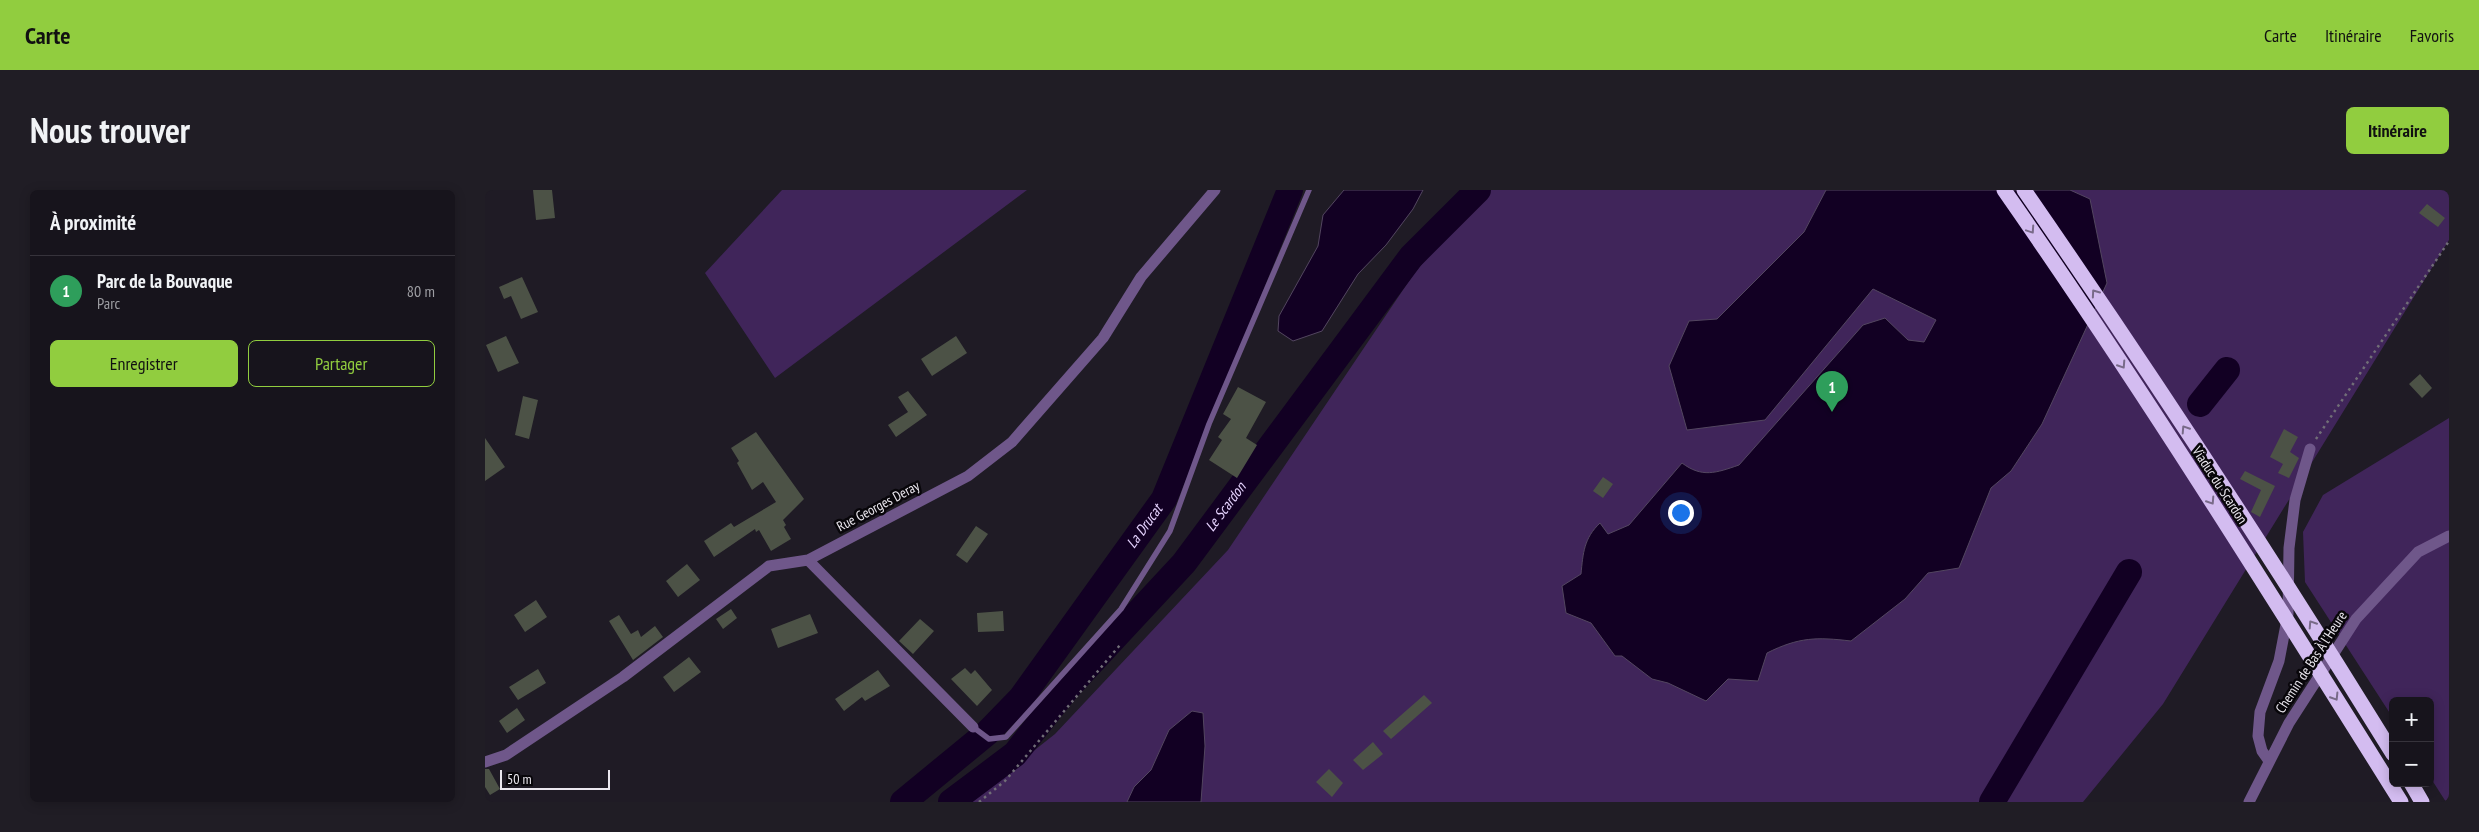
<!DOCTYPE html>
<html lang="fr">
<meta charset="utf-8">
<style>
:root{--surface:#17141c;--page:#201d25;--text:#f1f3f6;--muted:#9e9ea3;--line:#36333b;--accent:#91cd3f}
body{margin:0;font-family:"PT Sans Narrow",sans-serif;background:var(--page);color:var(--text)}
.controls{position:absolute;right:15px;bottom:15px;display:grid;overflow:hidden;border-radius:8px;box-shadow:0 2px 12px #0003}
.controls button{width:45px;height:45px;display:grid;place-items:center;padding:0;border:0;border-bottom:1px solid var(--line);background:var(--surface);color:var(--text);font:25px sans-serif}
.scale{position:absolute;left:15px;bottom:12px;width:110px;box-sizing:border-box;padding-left:5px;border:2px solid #ebe8ef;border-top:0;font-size:14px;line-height:18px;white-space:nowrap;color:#ebe8ef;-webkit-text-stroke:4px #08060a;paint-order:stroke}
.you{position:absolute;left:1195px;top:322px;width:18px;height:18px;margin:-12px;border:4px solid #fff;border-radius:50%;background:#1a73e8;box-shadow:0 0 0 8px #1a73e833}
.badge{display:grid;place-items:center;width:32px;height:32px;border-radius:50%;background:var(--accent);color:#fff;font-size:16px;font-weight:700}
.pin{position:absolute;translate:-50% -41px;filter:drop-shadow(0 1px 2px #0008)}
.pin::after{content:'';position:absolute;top:26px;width:18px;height:15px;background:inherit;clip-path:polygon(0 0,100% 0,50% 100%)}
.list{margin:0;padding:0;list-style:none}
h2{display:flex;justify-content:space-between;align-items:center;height:65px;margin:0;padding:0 20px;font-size:21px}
h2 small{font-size:16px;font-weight:400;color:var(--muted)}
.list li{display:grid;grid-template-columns:32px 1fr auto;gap:15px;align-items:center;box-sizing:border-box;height:70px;padding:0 20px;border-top:1px solid var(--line)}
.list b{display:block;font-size:19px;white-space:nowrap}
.list p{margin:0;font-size:16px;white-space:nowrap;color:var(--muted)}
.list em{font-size:16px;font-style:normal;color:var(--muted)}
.actions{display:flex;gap:10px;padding:15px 20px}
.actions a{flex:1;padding:11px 0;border:1px solid var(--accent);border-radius:8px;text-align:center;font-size:18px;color:var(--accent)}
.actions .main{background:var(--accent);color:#111}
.map{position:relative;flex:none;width:1964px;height:612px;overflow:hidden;border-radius:8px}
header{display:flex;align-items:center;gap:30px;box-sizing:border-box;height:70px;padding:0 25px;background:var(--accent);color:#111}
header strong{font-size:24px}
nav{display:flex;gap:28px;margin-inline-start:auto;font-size:18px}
.intro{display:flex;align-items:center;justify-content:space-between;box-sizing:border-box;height:120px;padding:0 30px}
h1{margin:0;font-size:35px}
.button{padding:12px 22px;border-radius:8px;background:var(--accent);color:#111;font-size:18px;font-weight:700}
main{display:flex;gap:30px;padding:0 30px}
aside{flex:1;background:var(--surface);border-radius:8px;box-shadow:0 2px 12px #0003}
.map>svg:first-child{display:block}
</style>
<header>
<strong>Carte</strong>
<nav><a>Carte</a><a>Itinéraire</a><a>Favoris</a></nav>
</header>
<div class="intro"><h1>Nous trouver</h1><a class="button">Itinéraire</a></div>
<main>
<aside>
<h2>À proximité<small></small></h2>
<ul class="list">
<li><span class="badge" style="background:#2e9e5b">1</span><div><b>Parc de la Bouvaque</b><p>Parc</p></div><em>80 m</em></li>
</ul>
<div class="actions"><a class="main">Enregistrer</a><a>Partager</a></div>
</aside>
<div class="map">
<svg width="1964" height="612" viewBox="0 0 1964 612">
<rect width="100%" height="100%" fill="#1f1b25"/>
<path fill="#40255a" d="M297,0H542L290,188L220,83Z
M998,0H1964V50L1678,514L1598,612H484L570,544L743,360L928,85Z
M1964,228V612H1961L1945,587V511H1908V528L1820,392L1818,342L1838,305Z"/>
<path fill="#120023" stroke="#534660" d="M859,0H938L928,19L901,55L873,84L837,141L808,151L793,141L794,126L833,56L838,25Z
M1341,0H1585L1605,9L1622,93L1557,234L1526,281L1506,298L1474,378L1443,383L1420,409L1366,451C1332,447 1314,447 1282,463L1273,491L1243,489L1221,511L1183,493L1167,489L1137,466H1130L1106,433L1081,423L1077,396L1096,384C1098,363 1099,348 1115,333L1123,344L1144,335L1197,273C1217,288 1231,283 1254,275L1378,135L1400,128L1423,150L1439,152L1451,130L1388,99L1280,230L1202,240L1184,176L1204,131L1232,129L1319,42Z
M707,521L718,523L720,556L716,612H642L649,597L666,580L684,540Z"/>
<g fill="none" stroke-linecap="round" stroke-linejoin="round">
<g stroke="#120023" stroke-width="26">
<path d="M1715,214L1742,180"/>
<path id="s1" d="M418,612L502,543L536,508L679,309L805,0"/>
<path id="s2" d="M466,612L530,564L580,501L699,373L926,67L993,0"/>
<path d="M1507,612L1644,382"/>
</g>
</g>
<path fill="#4c5246" d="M48,0H67L70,28L51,30Z
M1942,14L1960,28L1953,37L1934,23Z
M37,87L53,122L36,129L26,106L19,109L14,97Z
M21,146L34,173L13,182L1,155Z
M471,146L482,163L447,186L436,169Z
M1935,184L1947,198L1937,208L1924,194Z
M753,197L781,212L761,248L772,255L752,288L724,270L737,250L733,247L746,229L738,224Z
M423,201L442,225L411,247L403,235L423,222L413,207Z
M38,206L53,210L44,249L30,245Z
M1799,239L1813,247L1805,262L1814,268L1804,288L1793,283L1798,274L1785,267Z
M271,242L319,309L298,330L301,335L299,337L306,349L286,361L274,340L271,342L270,339L229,367L219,351L246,333L249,337L291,312L278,292L267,300L252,273L254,271L246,258Z
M0,248L20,277L0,291Z
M1760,281L1790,296L1775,327L1766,322L1776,300L1755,289Z
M1118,287L1128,294L1118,308L1108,301Z
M491,336L503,344L482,373L471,365Z
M202,374L215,390L193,407L181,391Z
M51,410L62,427L40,442L29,425Z
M246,419L252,428L238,439L231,429Z
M518,421L519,441L493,442L492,423Z
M325,424L333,443L293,458L286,439Z
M134,425L146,444L153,440L156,447L170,436L178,447L148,470L124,431Z
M435,429L449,441L428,464L414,451Z
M204,467L216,482L189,502L178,487Z
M480,478L486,484L490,480L507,500L492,516L466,489Z
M53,479L61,493L33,510L24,497Z
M393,480L405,496L380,511L377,507L359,521L350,509Z
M939,505L947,513L906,549L898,541Z
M32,518L40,530L22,543L14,531Z
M888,552L898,564L878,580L868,570Z
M0,579H4L15,599L5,605L0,597Z
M844,579L858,593L847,607L831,592Z"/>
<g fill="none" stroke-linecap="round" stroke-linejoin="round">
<path stroke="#716e77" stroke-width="2.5" stroke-dasharray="2.5 4" stroke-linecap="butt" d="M1831,249L1964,51
M494,612L520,591L635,455"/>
<path stroke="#6f578a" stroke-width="5.5" d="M488,537L504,549L521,547L636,419L685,341L724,234L824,0"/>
<path stroke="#6f578a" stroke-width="11" d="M323,370L488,537
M1784,571L1777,561L1773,546L1775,522L1794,471L1803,424L1804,358L1810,310L1825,259
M0,572L21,565L138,487L284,376L323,370L483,286L527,252L618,148L656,87L730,0
M1764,612L1804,533L1871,429L1933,362L1964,346"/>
<path stroke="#d3bcf0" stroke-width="15" d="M1519,0C1658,199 1787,406 1916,612
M1539,0C1667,185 1790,373 1908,564
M1926,593L1937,612"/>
</g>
<defs><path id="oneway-chevron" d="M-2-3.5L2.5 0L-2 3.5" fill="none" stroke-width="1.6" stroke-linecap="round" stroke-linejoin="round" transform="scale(1.25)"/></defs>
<g stroke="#786a88">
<use href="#oneway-chevron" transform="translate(1546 40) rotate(56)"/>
<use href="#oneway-chevron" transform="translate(1610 103) rotate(-125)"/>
<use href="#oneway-chevron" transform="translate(1637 175) rotate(57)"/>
<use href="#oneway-chevron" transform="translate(1700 239) rotate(-123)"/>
<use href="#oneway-chevron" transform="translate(1726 311) rotate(57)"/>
<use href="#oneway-chevron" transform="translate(1827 434) rotate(-123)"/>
<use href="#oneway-chevron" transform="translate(1850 507) rotate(58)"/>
</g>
<g text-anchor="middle" stroke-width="5" stroke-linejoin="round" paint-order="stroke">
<g font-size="14" fill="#ebe8ef" stroke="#08060a">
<text transform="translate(1735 295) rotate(57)" y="5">Viaduc du Scardon</text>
<text transform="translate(393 316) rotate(-28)" y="5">Rue Georges Deray</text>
<text transform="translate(1826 472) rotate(-57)" y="5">Chemin de Bas À l'Heure</text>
</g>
<g font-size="15" font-style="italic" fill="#e5d2fe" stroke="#08060a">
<text dy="5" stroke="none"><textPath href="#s2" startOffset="405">Le Scardon</textPath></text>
<text dy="5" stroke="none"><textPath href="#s1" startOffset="369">La Drucat</textPath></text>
</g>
</g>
</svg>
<div class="controls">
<button>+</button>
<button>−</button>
</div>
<div class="scale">50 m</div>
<div class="you"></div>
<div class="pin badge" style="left:1347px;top:222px;background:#2e9e5b">1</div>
</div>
</main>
